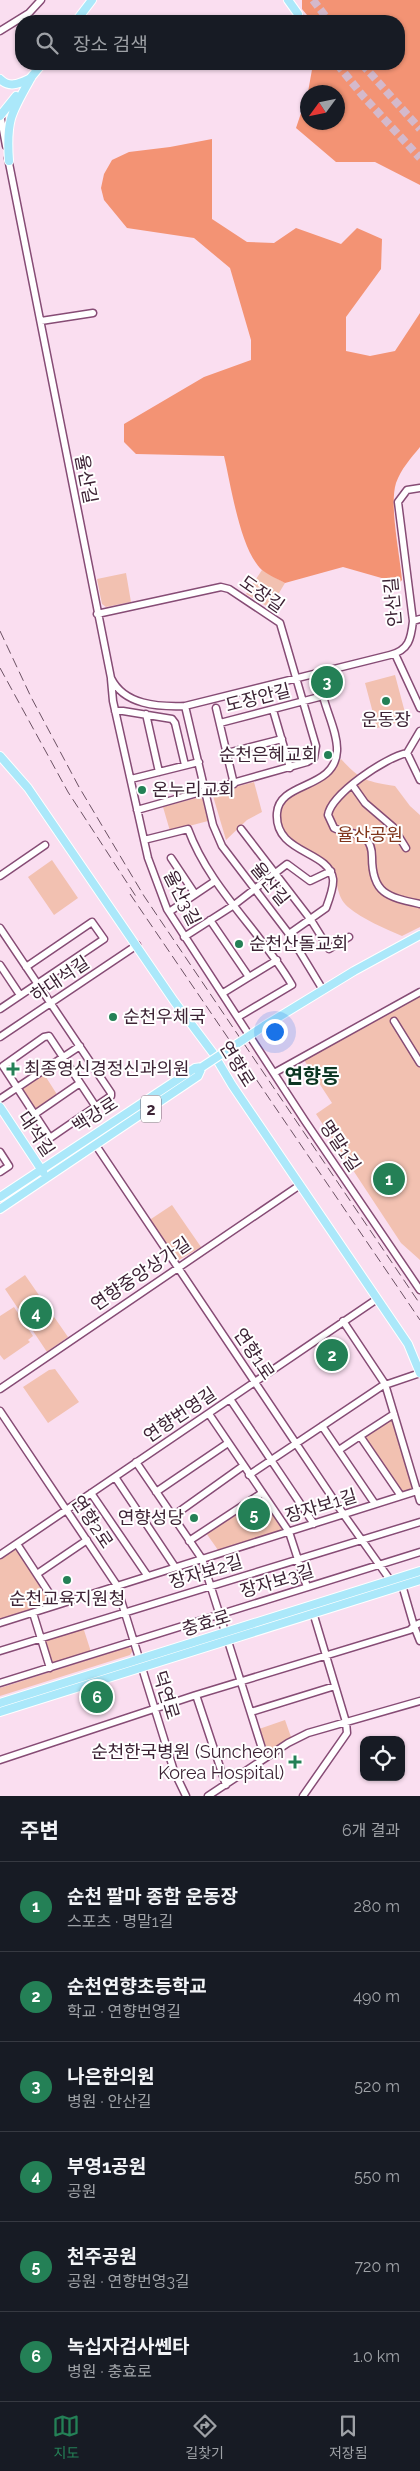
<!DOCTYPE html>
<html lang="ko">
<meta charset="utf-8">
<style>
:root{--surface:#171b24;--page:#20242c;--text:#f1f3f6;--muted:#9ea1a6;--line:#363941;--accent:#248056}
body{margin:0;font-family:Raleway,"Noto Sans KR",sans-serif;background:var(--page);color:var(--text)}
.controls{position:absolute;right:15px;bottom:15px;display:grid;overflow:hidden;border-radius:10px;box-shadow:0 1px 4px #0004}
.controls button{width:45px;height:45px;display:grid;place-items:center;padding:0;border:0;border-bottom:1px solid var(--line);background:var(--surface);color:var(--text);font:25px sans-serif}
.compass{position:absolute;left:300px;top:85px;width:45px;height:45px;border-radius:50%;background:var(--surface);box-shadow:0 1px 4px #0004;rotate:237deg}
.you{position:absolute;left:274px;top:1031px;width:18px;height:18px;margin:-12px;border:4px solid #fff;border-radius:50%;background:#1a73e8;box-shadow:0 0 0 8px #1a73e833}
.badge{display:grid;place-items:center;width:32px;height:32px;border-radius:50%;background:var(--accent);color:#fff;font-size:16px;font-weight:700}
.pin{position:absolute;translate:-50% -50%;border:2px solid #fff;box-shadow:0 1px 5px #0006}
.list{margin:0;padding:0;list-style:none}
h2{display:flex;justify-content:space-between;align-items:center;height:65px;margin:0;padding:0 20px;font-size:21px}
h2 small{font-size:16px;font-weight:400;color:var(--muted)}
.list li{display:grid;grid-template-columns:32px 1fr auto;gap:15px;align-items:center;box-sizing:border-box;height:90px;padding:0 20px;border-top:1px solid var(--line)}
.list b{display:block;font-size:19px;white-space:nowrap}
.list p{margin:0;font-size:16px;white-space:nowrap;color:var(--muted)}
.list em{font-size:16px;font-style:normal;color:var(--muted)}
.icon{flex:none;width:28px;height:28px;fill:none;stroke:currentColor;stroke-width:2;stroke-linecap:round;stroke-linejoin:round}
.map{position:relative;flex:none;width:420px;height:1796px;overflow:hidden}
.search{position:absolute;background:var(--surface);box-shadow:0 1px 4px #0004;left:15px;right:15px;top:15px;height:55px;display:flex;align-items:center;gap:12px;box-sizing:border-box;padding:0 18px;border-radius:20px;color:var(--muted);font-size:19px}
.sheet{height:605px;background:var(--surface)}
nav{display:flex;justify-content:space-around;align-items:center;box-sizing:border-box;height:70px;border-top:1px solid var(--line);background:var(--surface);font-size:14px;color:var(--muted)}
nav a{display:grid;justify-items:center;gap:2px}
nav .on{color:var(--accent)}
.map>svg:first-child{display:block}
</style>
<div class="map">
<svg width="420" height="1796" viewBox="0 0 420 1796">
<rect width="100%" height="100%" fill="#fadef0"/>
<path fill="#f2c1b1" d="M262,570L285,583L270,608L246,594Z
M126,573L131,602L106,607L102,604L97,579Z
M395,675L407,720L377,728L365,683Z
M341,759C361,781 366,781 395,786L410,806L420,815V927L402,936C384,928 364,920 348,907C335,896 339,879 330,866C317,847 276,843 280,813C282,793 311,788 324,779C332,774 335,765 341,759Z
M254,782L262,812L247,820L226,840L213,796L216,792Z
M200,797L203,800L208,821L170,831L163,807Z
M52,860L78,898L54,915L28,877Z
M420,995V1260L401,1243L316,1114L332,1103L304,1060Z
M44,1074L58,1096L35,1111L22,1091L23,1087Z
M172,1205L201,1247L179,1260L176,1259L148,1221Z
M25,1275L68,1337L47,1352L5,1289Z
M14,1307L33,1336L28,1340L30,1342L4,1360L0,1355V1316Z
M55,1369L79,1402L48,1423L23,1387L49,1370Z
M393,1416L415,1489L401,1493L363,1436Z
M259,1498L264,1499L284,1529L218,1550L206,1533Z
M15,1548L19,1550L53,1603L0,1620V1558Z
M83,1627L91,1652L55,1663L49,1661L43,1643L47,1638Z
M128,1647L133,1650L130,1655L0,1696V1688Z
M285,1720L291,1737L268,1753L259,1729Z"/>
<path fill="#f39374" d="M302,0H420V185L375,162H336L296,128L307,95L308,122H338V92H308L313,64H399V21H312L302,9Z
M212,139V219L247,242L274,243L296,228L341,244L357,228L382,239L381,269L346,317V351L370,356L395,351L420,313V447C411,458 401,469 396,483C389,505 400,555 402,580L399,583L343,567L285,583C278,579 268,575 262,570C240,550 231,485 224,456L136,454L124,442V424L204,377L251,360V340L230,268L194,238L127,228L104,200L101,188L104,174L112,160L129,152L170,147Z"/>
<g fill="none" stroke-linecap="round" stroke-linejoin="round">
<path stroke="#d4b9cb" stroke-width="8" stroke-dasharray="8 4" stroke-linecap="butt" d="M313,0L329,21
M298,14L303,21
M337,64L363,96L420,158
M362,64L420,129"/>
<defs>
<path id="minor" d="M0,31L29,13L41,0
M0,113L6,146
M8,158L111,678C124,705 158,707 185,706L213,825L222,846L289,934L323,990
M41,321L93,313
M97,614L221,587L229,589L280,623L316,746L314,758L307,762L137,810
M413,621L420,619
M395,654L420,708
M111,679L113,701L148,858L167,909L305,1121L420,1290
M323,696L328,695L325,684
M185,706L390,655C409,650 411,639 413,621L398,502L407,490L420,488
M216,708L234,784
M273,710L290,768
M115,711H123L172,719L175,723L185,765
M146,714L159,772
M220,723L323,696C327,713 338,734 337,751C335,790 279,781 277,813C274,854 329,850 333,879C334,887 329,900 326,908L289,934
M420,731L407,753C386,757 331,794 328,815L334,828C344,833 358,832 366,839C371,844 372,850 372,857C372,894 388,897 420,904
M227,753L282,739
M407,753L420,780
M131,779L199,762
M353,786L365,803L393,827L406,848
M241,829L311,920L329,949L349,937
M144,840L188,829C210,889 260,930 292,985L238,1017
M171,858L195,894
M0,876L45,845
M169,912L215,881
M210,920L249,977L223,993
M0,928L111,1093V1096L50,1138L3,1066L44,1037L49,1036L96,1107
M184,937L234,905L287,864L310,881L331,871
M0,965L20,995
M249,977L277,960
M0,1009L104,939L92,922L26,967
M394,1021L420,1063
M0,1037L137,945
M274,1073L420,992
M0,1099L80,1046
M35,1114L80,1083
M93,1141L344,1515L393,1584
M0,1152L9,1166L0,1172
M343,1321L385,1384L420,1501
M0,1389L300,1185
M230,1399L314,1524
M0,1411L116,1584L174,1771L186,1796
M209,1414L289,1532L307,1587
M394,1414L360,1436L401,1496
M322,1426L375,1504
M339,1450L360,1436
M136,1462L202,1559L265,1758
M249,1475L382,1386L420,1373
M115,1477L175,1567
M156,1492L228,1443
M91,1493L147,1575
M173,1516L243,1466
M189,1541L262,1493
M17,1544L57,1605L420,1490
M0,1555L377,1299
M37,1574L87,1540
M33,1613L50,1668
M0,1623L57,1605
M420,1623L414,1626L420,1641
M0,1651L420,1522
M0,1683L420,1552
M196,1695L226,1785
M251,1712L335,1686
M0,1760L196,1695L410,1630L414,1626L402,1585
M208,1796L288,1743L308,1733L420,1701
M303,1796L347,1733L346,1722L312,1609"/>
<path id="major" d="M288,0L298,14
M76,21L92,0
M0,79C10,89 20,83 31,78
M28,81L42,64
M0,116L16,96
M9,161C6,120 11,113 31,78
M0,756L28,788L174,1001L213,1053L232,1085L408,1344L420,1373
M264,1026L354,971L420,935
M0,1107L43,1172
M0,1197L195,1068L202,1067L198,1076L0,1209
M0,1703L420,1571
M0,1712L420,1580"/>
</defs>
<use href="#minor" stroke="#864c75" stroke-width="9"/>
<use href="#major" stroke="#fff" stroke-width="10"/>
<use href="#minor" stroke="#fff" stroke-width="6"/>
<use href="#major" stroke="#abe8fa" stroke-width="8"/>
<path stroke="#6b5163" stroke-width="1" stroke-dasharray="10 5" stroke-linecap="butt" d="M0,631L31,697L79,787L144,896L420,1304
M0,668L68,792L137,898
M130,894L420,1320"/>
<defs>
<path id="major-bridge" d="M202,1067L264,1026"/>
</defs>
<use href="#major-bridge" stroke="#fff" stroke-width="10" stroke-linecap="butt"/>
<use href="#major-bridge" stroke="#abe8fa" stroke-width="8"/>
</g>
<g fill="#248056" stroke="#fff" stroke-width="2">
<circle cx="386" cy="701" r="5"/>
<circle cx="328" cy="755" r="5"/>
<circle cx="142" cy="790" r="5"/>
<circle cx="239" cy="944" r="5"/>
<circle cx="113" cy="1017" r="5"/>
<path d="M10.5 1061.5h5v5h5v5h-5v5h-5v-5h-5v-5h5z"/>
<circle cx="194" cy="1518" r="5"/>
<circle cx="67" cy="1580" r="5"/>
<path d="M292.5 1754.5h5v5h5v5h-5v5h-5v-5h-5v-5h5z"/>
</g>
<g text-anchor="middle" stroke-width="4" stroke-linejoin="round" paint-order="stroke">
<rect fill="#fff" stroke="#776572" stroke-width="1" x="141" y="1095.5" width="20" height="27" rx="4"/>
<g font-size="16" font-weight="bold" fill="#3d2335">
<text x="151" y="1115">2</text>
</g>
<g font-size="18" fill="#3d2335" stroke="#fff">
<text transform="translate(86 479) rotate(79)" y="6">율산길</text>
<text transform="translate(262 594) rotate(35)" y="6">도장길</text>
<text transform="translate(393 602) rotate(-95)" y="6">안산길</text>
<text transform="translate(258 698) rotate(-14)" y="6">도장안길</text>
<text transform="translate(270 884) rotate(51)" y="6">율산길</text>
<text transform="translate(182 898) rotate(63)" y="6">율산3길</text>
<text transform="translate(60 979) rotate(-34)" y="6">하대석길</text>
<text transform="translate(237 1064) rotate(58)" y="6">연향로</text>
<text transform="translate(95 1115) rotate(-33)" y="6">백강로</text>
<text transform="translate(36 1134) rotate(56)" y="6">대석길</text>
<text transform="translate(340 1146) rotate(56)" y="6">명말1길</text>
<text transform="translate(141 1274) rotate(-34)" y="6">연향중앙상가길</text>
<text transform="translate(254 1354) rotate(56)" y="6">연향1로</text>
<text transform="translate(180 1415) rotate(-34)" y="6">연향번영길</text>
<text transform="translate(321 1506) rotate(-17)" y="6">장자보1길</text>
<text transform="translate(92 1522) rotate(56)" y="6">연향2로</text>
<text transform="translate(206 1572) rotate(-17)" y="6">장자보2길</text>
<text transform="translate(277 1581) rotate(-17)" y="6">장자보3길</text>
<text transform="translate(206 1623) rotate(-17)" y="6">충효로</text>
<text transform="translate(166 1695) rotate(73)" y="6">덕연로</text>
</g>
<g font-size="18" fill="#3d2335" stroke="#fff" text-anchor="start">
<text x="386" y="726" text-anchor="middle">운동장</text>
<text x="318" y="761" text-anchor="end">순천은혜교회</text>
<text x="152" y="796">온누리교회</text>
<text x="249" y="950">순천산돌교회</text>
<text x="123" y="1023">순천우체국</text>
<text x="24" y="1075">최종영신경정신과의원</text>
<text x="184" y="1524" text-anchor="end">연향성당</text>
<text x="67" y="1605" text-anchor="middle">순천교육지원청</text>
<text x="284" y="1758" text-anchor="end">순천한국병원 (Suncheon<tspan x="284" dy="21">Korea Hospital)</tspan></text>
</g>
<g font-size="18" fill="#80351b" stroke="#fff">
<text x="370" y="841">율산공원</text>
</g>
<g font-size="20" font-weight="bold" fill="#0c3723" stroke="#fff">
<text x="312" y="1083">연향동</text>
</g>
</g>
</svg>
<div class="controls">
<button><svg class="icon" aria-label="locate" viewBox="0 0 24 24"><circle cx="12" cy="12" r="6"/><path d="M12 2v4M12 18v4M2 12h4M18 12h4"/></svg></button>
</div>
<svg class="compass" viewBox="-18 -18 36 36"><path d="M0-13l5 13h-10z" fill="#e53935"/><path d="M0 13l5-13h-10z" fill="#9ea1a6"/></svg>
<div class="you"></div>
<div class="pin badge" style="left:389px;top:1179px">1</div>
<div class="pin badge" style="left:332px;top:1355px">2</div>
<div class="pin badge" style="left:327px;top:682px">3</div>
<div class="pin badge" style="left:36px;top:1313px">4</div>
<div class="pin badge" style="left:254px;top:1514px">5</div>
<div class="pin badge" style="left:97px;top:1697px">6</div>
<div class="search"><svg class="icon" aria-label="search" viewBox="0 0 24 24"><circle cx="10" cy="10" r="6"/><path d="M15 15l6 6"/></svg>장소 검색</div>
</div>
<section class="sheet">
<h2>주변<small>6개 결과</small></h2>
<ul class="list">
<li><span class="badge">1</span><div><b>순천 팔마 종합 운동장</b><p>스포츠 · 명말1길</p></div><em>280 m</em></li>
<li><span class="badge">2</span><div><b>순천연향초등학교</b><p>학교 · 연향번영길</p></div><em>490 m</em></li>
<li><span class="badge">3</span><div><b>나은한의원</b><p>병원 · 안산길</p></div><em>520 m</em></li>
<li><span class="badge">4</span><div><b>부영1공원</b><p>공원</p></div><em>550 m</em></li>
<li><span class="badge">5</span><div><b>천주공원</b><p>공원 · 연향번영3길</p></div><em>720 m</em></li>
<li><span class="badge">6</span><div><b>녹십자검사쎈타</b><p>병원 · 충효로</p></div><em>1.0 km</em></li>
</ul>
</section>
<nav>
<a class="on"><svg class="icon" aria-label="map" viewBox="0 0 24 24"><path d="M3 6l6-2 6 2 6-2v14l-6 2-6-2-6 2zM9 4v14M15 6v14"/></svg>지도</a>
<a><svg class="icon" aria-label="directions" viewBox="0 0 24 24"><path d="M12 3l9 9-9 9-9-9zM9 14v-3h6M13 9l2 2-2 2"/></svg>길찾기</a>
<a><svg class="icon" aria-label="saved" viewBox="0 0 24 24"><path d="M7 4h10v16l-5-4-5 4z"/></svg>저장됨</a>
</nav>
